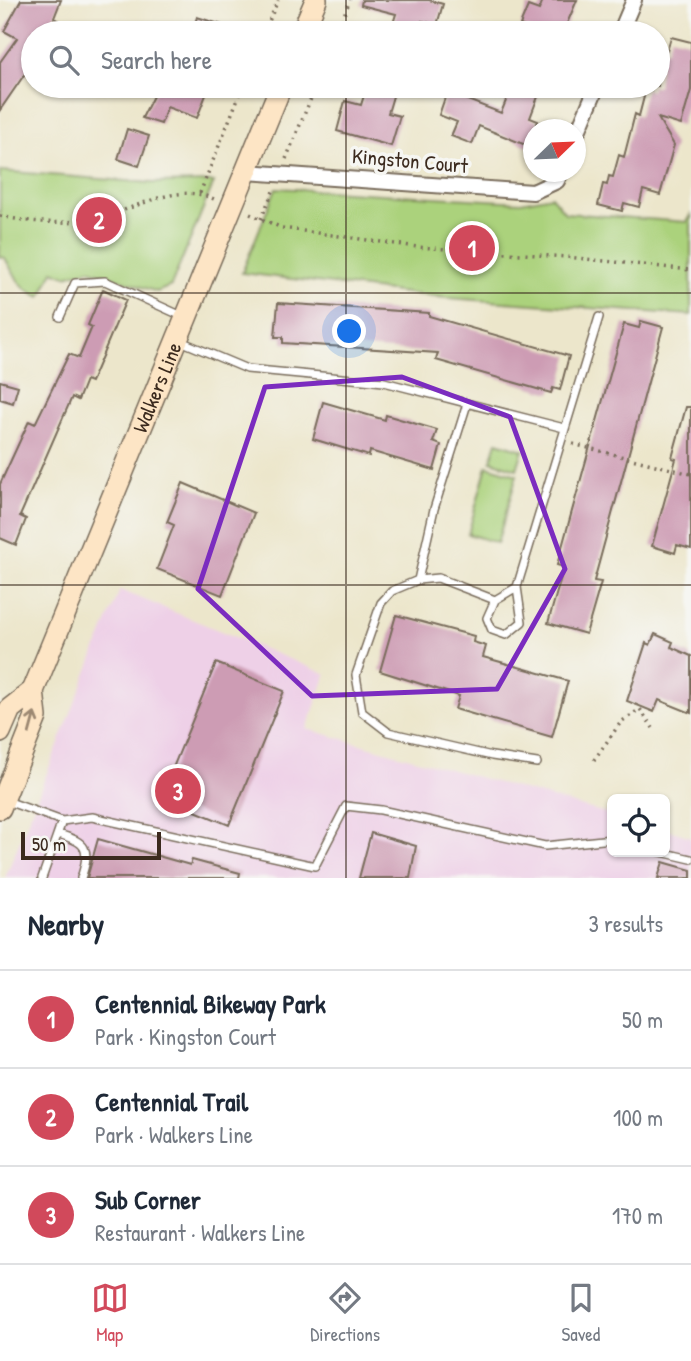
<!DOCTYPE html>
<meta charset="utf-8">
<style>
:root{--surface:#fff;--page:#f6f6f7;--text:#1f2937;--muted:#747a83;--line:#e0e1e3;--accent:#d1495b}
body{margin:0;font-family:"Patrick Hand",sans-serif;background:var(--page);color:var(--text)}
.controls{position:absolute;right:21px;bottom:21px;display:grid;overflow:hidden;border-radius:10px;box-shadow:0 2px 5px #0004}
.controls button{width:63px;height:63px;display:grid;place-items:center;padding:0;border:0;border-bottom:2px solid var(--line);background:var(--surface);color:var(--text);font:35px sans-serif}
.compass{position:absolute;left:523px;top:119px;width:63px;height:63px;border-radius:50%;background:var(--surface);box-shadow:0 2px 5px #0004;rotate:67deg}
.scale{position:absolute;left:21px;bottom:18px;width:140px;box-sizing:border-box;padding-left:7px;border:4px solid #3b2a1e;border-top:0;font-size:19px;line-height:24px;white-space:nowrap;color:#3b2a1e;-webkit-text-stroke:5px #f6f6f2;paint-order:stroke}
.you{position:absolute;left:350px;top:332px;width:24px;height:24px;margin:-18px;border:5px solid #fff;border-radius:50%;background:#1a73e8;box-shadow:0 0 0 10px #1a73e833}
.badge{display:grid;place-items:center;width:46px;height:46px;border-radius:50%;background:var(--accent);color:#fff;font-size:23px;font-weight:700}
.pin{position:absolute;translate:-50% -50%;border:4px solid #fff;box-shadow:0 2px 7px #0006}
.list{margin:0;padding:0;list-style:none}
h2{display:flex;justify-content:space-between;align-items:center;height:91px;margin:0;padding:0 28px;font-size:30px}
h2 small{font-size:23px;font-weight:400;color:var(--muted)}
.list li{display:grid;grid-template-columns:46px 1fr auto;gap:21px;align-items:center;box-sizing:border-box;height:98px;padding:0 28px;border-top:2px solid var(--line)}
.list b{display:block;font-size:26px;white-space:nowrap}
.list p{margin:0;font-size:23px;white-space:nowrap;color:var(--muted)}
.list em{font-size:23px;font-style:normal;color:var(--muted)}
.icon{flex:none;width:38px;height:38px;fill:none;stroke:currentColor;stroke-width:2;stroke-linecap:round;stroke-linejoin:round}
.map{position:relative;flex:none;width:691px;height:878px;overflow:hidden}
.search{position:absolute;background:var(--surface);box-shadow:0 2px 5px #0004;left:21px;right:21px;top:21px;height:77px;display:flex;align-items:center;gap:18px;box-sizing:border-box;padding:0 24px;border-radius:38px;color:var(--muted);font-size:26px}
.sheet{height:385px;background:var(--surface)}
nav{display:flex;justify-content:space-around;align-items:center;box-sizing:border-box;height:98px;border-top:2px solid var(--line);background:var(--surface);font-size:19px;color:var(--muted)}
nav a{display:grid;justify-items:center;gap:4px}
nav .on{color:var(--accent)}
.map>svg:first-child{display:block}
</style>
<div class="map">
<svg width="691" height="878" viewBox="0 0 691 878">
<rect width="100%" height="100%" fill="#f6f6f2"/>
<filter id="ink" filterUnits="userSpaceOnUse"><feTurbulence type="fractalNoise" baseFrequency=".0143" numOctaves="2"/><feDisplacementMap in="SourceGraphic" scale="14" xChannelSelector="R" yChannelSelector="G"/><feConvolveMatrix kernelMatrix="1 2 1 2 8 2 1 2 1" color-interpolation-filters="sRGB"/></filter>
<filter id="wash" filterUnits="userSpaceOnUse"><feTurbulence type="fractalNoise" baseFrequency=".00686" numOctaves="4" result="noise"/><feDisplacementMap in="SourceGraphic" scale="28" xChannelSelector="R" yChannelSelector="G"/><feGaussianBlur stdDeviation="1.57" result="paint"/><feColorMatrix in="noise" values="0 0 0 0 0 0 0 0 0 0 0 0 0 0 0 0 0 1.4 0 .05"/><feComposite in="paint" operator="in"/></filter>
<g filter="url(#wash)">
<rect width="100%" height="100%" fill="#ece6cb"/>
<path fill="#eed0e7" d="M120,590L326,674L307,729L612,815V852H665V829L691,837V878H5Z"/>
<path fill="#abd27c" stroke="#737e4d" stroke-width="2" d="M0,171L151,183L214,182L171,286L157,292L89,269L66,276L53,271L41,297C20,289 15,276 5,258L0,257Z
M276,188L521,202L551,196L565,213L687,222L691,215V315L447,298L242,273Z
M497,442L523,450L517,469L491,461Z
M487,466L517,475L497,543L468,534Z"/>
<g id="blocks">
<path fill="#cd9cb4" d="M21,0H61L54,18L61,22L55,33H33V62L0,110V62L17,38L4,31Z
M362,0H429L443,4L437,25L422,21L419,33H390L396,14L361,5Z
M543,0H577L563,33H531L532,30L520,25L528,6L539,10Z
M197,17L238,30V33H192Z
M671,37L691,42V90L681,125L658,118L674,145L660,195L643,190L639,207L624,203L622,211L598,205L603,184L607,185L609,176L613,177L619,155L624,157L635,114L639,116L646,89L651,91L652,86H658L662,50L667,51Z
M166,86H189L207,92L197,118L167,107L161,124L142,118L157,88L164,90Z
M367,86H396L388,113L400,116L391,146L337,131L345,101L361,105Z
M512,86H542L530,118L538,121L528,146L479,126L472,144L451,136L457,122L439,115L447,92L501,113Z
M127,129L149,136L139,166L118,159Z
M103,289L126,300L91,382L86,380L78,400L72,397L20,516L26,519L16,545L0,538V484L29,421L35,424L69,354L79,358L92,327L88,325Z
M278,303L429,313V316L569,356L560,390L553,388L551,393L436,360L438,353L283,343V337H275Z
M641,321L663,327L594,581L601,582L586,634L548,623L564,567L557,565L624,324L639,328Z
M0,381L18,386L13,403L0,399Z
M323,402L385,420L386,415L437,430L433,442L441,445L434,470L370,451L369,456L313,439Z
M686,407H691V549L677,545L675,553L652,546L676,459L672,458Z
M183,483L254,513L222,595L157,569L174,525L167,522Z
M396,615L474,636L473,642L486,646L483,657L568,681L552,737L455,709L459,696L380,671Z
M655,634L673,642L671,647L691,656V713L659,700L654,712L627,701L646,643L650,645Z
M216,663L284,691L229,825L161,797Z
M371,833L416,846L410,878H359Z
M98,839L190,865L192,860L240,873L239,878H87Z
M663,862L691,870V878H658Z"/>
</g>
</g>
<g filter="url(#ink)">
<use href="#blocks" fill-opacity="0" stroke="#796c5b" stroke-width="2"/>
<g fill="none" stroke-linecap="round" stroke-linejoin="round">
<defs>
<path id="service" d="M60,317L75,283L105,281L182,316
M178,340L247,369L384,382L564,428
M418,580L434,509L467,404
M517,587L495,600L487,618L492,630L506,635L522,622L517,587L599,317
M495,600L438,578L418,580L392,591L381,603L356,675L362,712L388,732L492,756L537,763
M7,801L62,821L92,817L315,866L346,806L381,810L545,846L612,839
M58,834C87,842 91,849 81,878
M661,852L691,859
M42,878L62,821"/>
<path id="minor" d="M620,33L634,0
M576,136L597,86
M246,172L533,192L557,181L561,172"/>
<g id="secondary">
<path d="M302,33L316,0"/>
<path d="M0,732L10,709L33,691"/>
<path id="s1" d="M0,808L36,717L33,691L281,86"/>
</g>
</defs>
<use href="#service" stroke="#796c5b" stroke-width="10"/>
<use href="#minor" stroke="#796c5b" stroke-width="18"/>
<use href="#secondary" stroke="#796c5b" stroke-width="24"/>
<path stroke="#796c5b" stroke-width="3.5" stroke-dasharray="2 5" stroke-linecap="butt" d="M264,33L278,0
M337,33L350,0
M286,159L316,86
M200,193L243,86
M250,214L282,228L417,247L567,257L691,270
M0,216C33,223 62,225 96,218C135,211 174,181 214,199
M261,219L274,189
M573,444L691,474
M594,760L621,722L640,709L653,728"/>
<use href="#service" stroke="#fff" stroke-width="7"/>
<use href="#minor" stroke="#fff" stroke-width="14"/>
<use href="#secondary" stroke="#fde5c5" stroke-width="21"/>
</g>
<defs><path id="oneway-shaft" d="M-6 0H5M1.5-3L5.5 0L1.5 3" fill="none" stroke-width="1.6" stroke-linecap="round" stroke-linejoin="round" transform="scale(1.75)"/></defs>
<use stroke="#9c8872" href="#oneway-shaft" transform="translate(32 723) rotate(-75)"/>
</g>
<path fill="none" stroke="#7b2cbf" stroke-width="5" stroke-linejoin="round" d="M402,377L510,417L565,569L497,689L312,696L198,589L265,387Z"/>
<path fill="none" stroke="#3b2a1e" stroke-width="2" stroke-opacity="0.55" d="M346,0V33M346,86V878M0,293H691M0,585H691"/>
<g text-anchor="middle" stroke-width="7" stroke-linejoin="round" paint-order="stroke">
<g font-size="21" fill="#3b2a1e" stroke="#f6f6f2">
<text transform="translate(410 161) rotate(5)" y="7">Kingston Court</text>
<text dy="7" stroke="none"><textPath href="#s1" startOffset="452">Walkers Line</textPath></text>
</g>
</g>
</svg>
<div class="controls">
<button><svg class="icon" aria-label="locate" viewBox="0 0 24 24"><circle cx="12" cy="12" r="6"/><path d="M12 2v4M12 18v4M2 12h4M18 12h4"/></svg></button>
</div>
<svg class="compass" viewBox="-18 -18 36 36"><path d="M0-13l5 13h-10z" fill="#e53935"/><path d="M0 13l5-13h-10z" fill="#747a83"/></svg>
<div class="scale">50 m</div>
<div class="you"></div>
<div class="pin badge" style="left:472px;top:248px">1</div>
<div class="pin badge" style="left:99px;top:220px">2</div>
<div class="pin badge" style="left:178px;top:791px">3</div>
<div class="search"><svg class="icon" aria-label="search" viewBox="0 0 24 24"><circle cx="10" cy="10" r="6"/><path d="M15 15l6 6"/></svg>Search here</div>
</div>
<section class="sheet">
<h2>Nearby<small>3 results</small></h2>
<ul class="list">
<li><span class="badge">1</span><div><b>Centennial Bikeway Park</b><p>Park · Kingston Court</p></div><em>50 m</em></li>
<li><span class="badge">2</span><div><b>Centennial Trail</b><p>Park · Walkers Line</p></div><em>100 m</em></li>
<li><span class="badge">3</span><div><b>Sub Corner</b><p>Restaurant · Walkers Line</p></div><em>170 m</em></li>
</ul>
</section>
<nav>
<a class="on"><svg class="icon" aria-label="map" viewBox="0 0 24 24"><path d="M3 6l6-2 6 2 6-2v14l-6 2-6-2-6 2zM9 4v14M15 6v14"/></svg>Map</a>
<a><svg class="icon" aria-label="directions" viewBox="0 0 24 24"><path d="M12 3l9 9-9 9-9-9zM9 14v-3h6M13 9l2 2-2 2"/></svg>Directions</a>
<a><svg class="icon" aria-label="saved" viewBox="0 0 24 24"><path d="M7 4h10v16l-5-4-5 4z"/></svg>Saved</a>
</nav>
